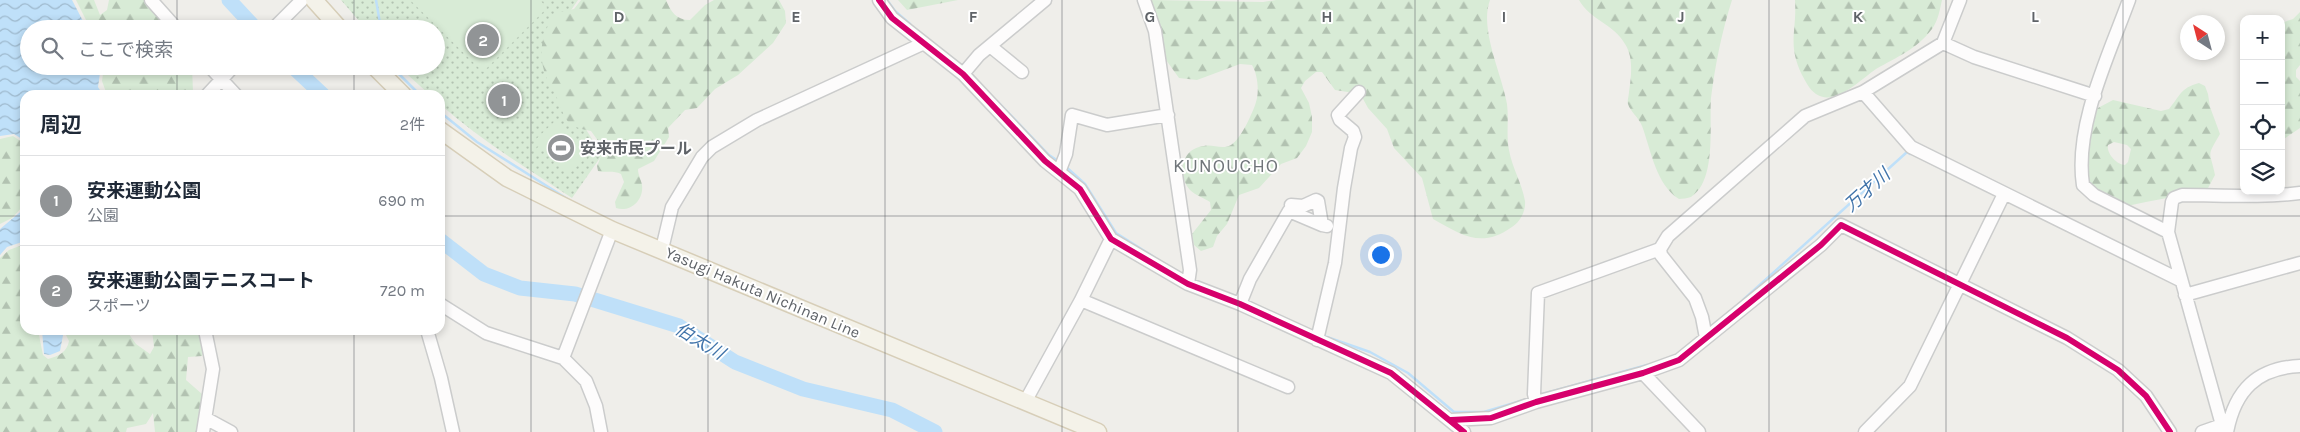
<!DOCTYPE html>
<html lang="ja">
<meta charset="utf-8">
<style>
:root{--surface:#fff;--page:#f6f6f7;--text:#1f2937;--muted:#747a83;--line:#e0e1e3;--accent:#919496}
body{margin:0;font-family:Karla,"Noto Sans JP",sans-serif;background:var(--page);color:var(--text)}
.controls{position:absolute;right:15px;top:15px;display:grid;overflow:hidden;border-radius:10px;box-shadow:0 2px 8px #0003}
.controls button{width:45px;height:45px;display:grid;place-items:center;padding:0;border:0;border-bottom:1px solid var(--line);background:var(--surface);color:var(--text);font:25px sans-serif}
.compass{position:absolute;left:2180px;top:15px;width:45px;height:45px;border-radius:50%;background:var(--surface);box-shadow:0 2px 8px #0003;rotate:324deg}
.you{position:absolute;left:1380px;top:254px;width:18px;height:18px;margin:-12px;border:4px solid #fff;border-radius:50%;background:#1a73e8;box-shadow:0 0 0 8px #1a73e833}
.badge{display:grid;place-items:center;width:32px;height:32px;border-radius:50%;background:var(--accent);color:#fff;font-size:16px;font-weight:700}
.pin{position:absolute;translate:-50% -50%;border:2px solid #fff;box-shadow:0 1px 5px #0006}
.list{margin:0;padding:0;list-style:none}
h2{display:flex;justify-content:space-between;align-items:center;height:65px;margin:0;padding:0 20px;font-size:21px}
h2 small{font-size:16px;font-weight:400;color:var(--muted)}
.list li{display:grid;grid-template-columns:32px 1fr auto;gap:15px;align-items:center;box-sizing:border-box;height:90px;padding:0 20px;border-top:1px solid var(--line)}
.list b{display:block;font-size:19px;white-space:nowrap}
.list p{margin:0;font-size:16px;white-space:nowrap;color:var(--muted)}
.list em{font-size:16px;font-style:normal;color:var(--muted)}
.icon{flex:none;width:28px;height:28px;fill:none;stroke:currentColor;stroke-width:2;stroke-linecap:round;stroke-linejoin:round}
.map{position:relative;flex:none;width:2300px;height:432px;overflow:hidden}
.search{position:absolute;background:var(--surface);box-shadow:0 2px 8px #0003;left:20px;top:20px;width:425px;height:55px;display:flex;align-items:center;gap:12px;box-sizing:border-box;padding:0 18px;border-radius:28px;color:var(--muted);font-size:19px}
.panel{position:absolute;background:var(--surface);box-shadow:0 2px 8px #0003;left:20px;top:90px;width:425px;height:245px;border-radius:15px}
.map>svg:first-child{display:block}
</style>
<div class="map">
<svg width="2300" height="432" viewBox="0 0 2300 432">
<defs>
<pattern id="green-dots" width="8" height="8" patternUnits="userSpaceOnUse" patternTransform="scale(1.25)"><rect width="8" height="8" fill="#d8ebd6"/><path d="M2 2h.1M6 6h.1" fill="none" stroke="#b2c2b1" stroke-width="1.8" stroke-linecap="round"/></pattern>
<pattern id="forest-firs" width="22" height="20" patternUnits="userSpaceOnUse" patternTransform="scale(1.25)"><rect width="22" height="20" fill="#d8ebd6"/><path d="M5 1l3.5 6h-7zM16 11l3.5 6h-7z" fill="#b2c2b1"/></pattern>
<pattern id="water-waves" width="16" height="10" patternUnits="userSpaceOnUse" patternTransform="scale(1.25)"><rect width="16" height="10" fill="#bfe0f9"/><path d="M0 5q4-4 8 0t8 0" fill="none" stroke="#9eb9cd"/></pattern>
</defs>
<rect width="100%" height="100%" fill="#efeeea"/>
<path fill="url(#green-dots)" d="M341,0H578L543,51L552,75L602,155L572,198C527,168 480,140 440,104V95H430L398,66H436V29H366Z"/>
<path fill="url(#forest-firs)" fill-rule="evenodd" d="M76,0H94L100,15L107,10L109,0H144L173,29H81L86,20Z
M581,0H666C671,12 676,20 690,20L705,5L714,0H779L785,11L786,23L773,43L738,75L715,89L697,108L685,110L668,128L669,137L654,161L638,169C638,175 641,179 642,185C644,200 630,213 616,208L615,202L624,182L621,174C613,170 607,173 598,171L597,166L604,149L591,131C563,126 566,118 556,96C554,90 549,85 547,79C537,56 541,32 556,13L574,9Z
M898,0H958L907,10Z
M1151,0L1263,2L1276,0H1490C1479,29 1502,74 1507,104C1509,120 1506,135 1509,150C1512,168 1522,183 1525,201C1526,211 1520,222 1512,227C1481,249 1462,235 1433,219L1422,178L1394,148L1387,129L1368,108L1362,97L1354,93L1335,90L1322,72H1316L1305,81L1301,88L1309,103L1312,117V132L1306,146L1297,158L1281,164L1259,188L1239,195L1227,224L1217,236L1213,247L1201,251L1194,245L1192,234L1211,210L1210,202C1204,198 1195,195 1190,190C1176,174 1182,148 1204,146C1213,144 1222,150 1231,145C1241,139 1255,109 1257,98C1259,88 1257,73 1252,65L1240,64L1197,80L1179,78L1166,60Z
M1579,0H1732C1722,31 1715,65 1711,98C1709,123 1717,181 1691,197C1688,198 1682,199 1679,199C1656,185 1651,150 1642,126C1639,118 1630,111 1628,104C1627,101 1629,95 1629,92C1631,77 1634,58 1625,44C1614,24 1590,20 1579,0Z
M1795,0H1942C1940,9 1938,21 1932,29C1917,49 1897,57 1876,69C1861,79 1835,107 1816,94C1809,89 1806,82 1802,75C1787,44 1797,32 1795,0Z
M2300,12V65L2296,70V77L2300,81V128L2281,141V23L2293,19Z
M104,66H192L193,92L192,95H107L102,81Z
M2199,83L2205,86L2208,94L2210,107L2220,134C2206,158 2210,150 2215,175L2207,190C2180,196 2154,200 2127,206C2118,202 2103,198 2095,191C2076,175 2091,130 2096,109L2113,100L2161,111L2169,109C2180,96 2180,88 2199,83ZM2114,142L2127,145L2131,149L2128,162L2125,165C2117,165 2106,153 2108,145Z
M13,136L25,144V204L12,218L0,224V139Z
M25,244V330H38L43,355L48,359C59,356 67,352 69,341L66,335L68,330H126L136,344L150,354L154,347L152,330H197L204,351L202,356L188,357L186,380L202,394L203,405L196,432H155L153,413L146,424L127,428L126,432H0V258L9,250Z"/>
<path fill="#d8ebd6" d="M410,0H540L547,8L483,72Z
M556,120L590,154L568,175L543,149L538,154L535,150L539,146L534,141Z"/>
<path fill="url(#water-waves)" d="M0,0H72L83,21L82,26L76,29H29V66H101L98,87L103,95H25V141L14,134L0,136Z
M25,208V241L7,247L0,255V229Z
M42,330H64L60,351L50,355L44,354Z"/>
<g fill="none" stroke-linecap="round" stroke-linejoin="round">
<path stroke="#bfe0f9" stroke-width="2.5" d="M376,0L381,29
M887,0L895,11L910,24
M391,66L420,95
M997,101L1049,155L1058,161
M440,112L477,142L569,200
M1065,166L1085,184L1116,233L1154,257
M1743,300L1907,152L1910,154
M1324,336L1370,352L1408,373L1454,412H1484L1524,400
M1539,395L1647,365"/>
<path stroke="#bfe0f9" stroke-width="15" d="M229,0L256,29
M292,66L323,95
M440,240L484,274L520,288L575,294L679,326L735,362L803,389L892,410L935,432"/>
<defs>
<path id="minor" d="M151,0L177,29
M879,0L892,18L963,74L1045,161L1080,189L1111,239L1188,284L1240,304L1391,373L1464,432
M1144,0L1155,31L1190,270L1188,284
M2129,0C2109,55 2074,126 2083,185L2094,195L2168,232L2222,425
M273,29L302,0
M1943,43L1974,57L2095,96
M990,46L1022,72
M209,66L236,95
M963,74L979,55L1045,0
M1863,92L1911,147L2180,280
M207,95L234,66
M1059,172L1066,154L1072,115L1107,125L1168,115
M1291,205L1303,206L1316,200L1318,201L1322,225L1327,226
M2168,232L2172,202L2174,198L2182,195C2221,195 2261,198 2300,193
M662,249L672,207L702,157L712,147L757,120L922,44
M2185,295L2300,263
M1081,300L1288,387
M440,304L486,333L563,358
M1240,304L1250,279L1289,211L1322,225
M427,330L441,378L453,432
M1706,338L1702,317L1695,298L1661,255L1660,249L1668,236L1805,116L1863,92L1943,43L1960,0
M1317,340L1335,263L1344,188L1351,148L1355,137L1353,131L1340,120L1338,115L1359,92
M1643,373L1699,432
M1025,402L1081,300L1111,239
M1536,402L1534,394L1538,293L1660,249
M207,419L231,432
M1451,420L1491,418L1536,402L1643,373L1679,360L1821,245L1841,225L2067,338L2118,370L2146,396L2170,432
M203,432L213,369L205,330
M601,432L596,406L586,381L563,358L612,230
M1865,432L1910,386L2004,194
M2202,432L2222,425L2228,427
M2227,432C2235,390 2257,368 2300,366"/>
<path id="major" d="M314,0L340,29
M374,66L403,95
M440,130L507,178L612,230L1098,432"/>
</defs>
<use href="#minor" stroke="#cbcccc" stroke-width="15"/>
<use href="#major" stroke="#d7ceb8" stroke-width="19"/>
<use href="#minor" stroke="#fdfcfc" stroke-width="12"/>
<use href="#major" stroke="#f4f2e9" stroke-width="16"/>
<defs>
<path id="cycleway" d="M879,0L892,18L963,74L1045,161L1080,189L1111,239L1188,284L1240,304L1391,373L1464,432
M1451,420L1491,418L1536,402L1643,373L1679,360L1821,245L1841,225L2067,338L2118,370L2146,396L2170,432"/>
</defs>
<use href="#cycleway" stroke="#fff" stroke-width="9"/>
<use href="#cycleway" stroke="#d6006c" stroke-width="6"/>
</g>
<path fill="none" stroke="#5f6368" stroke-width="1" stroke-opacity="0.55" d="M177,0V29M354,0V29M531,0V432M708,0V432M885,0V432M1062,0V432M1238,0V432M1415,0V432M1592,0V432M1769,0V432M1946,0V432M2123,0V432M177,66V95M354,66V95M0,216H25M440,216H2300M177,330V432M354,330V432"/>
<defs>
<symbol id="stadium-disc" viewBox="-11 -11 22 22"><circle r="9.5" fill="#919496" stroke="#fff"/><path d="M0-5a6.5 5 0 1 0 0 10a6.5 5 0 1 0 0-10ZM-3.5-1.8h7v3.6h-7Z" fill="#fff"/></symbol>
</defs>
<g fill-rule="evenodd">
<use href="#stadium-disc" x="545" y="132" width="32" height="32"/>
</g>
<g text-anchor="middle" stroke-width="4" stroke-linejoin="round" paint-order="stroke">
<g font-size="16" font-weight="bold" fill="#5f6368" stroke="#fff" text-anchor="start">
<text x="580" y="154">安来市民プール</text>
</g>
<g font-size="16" fill="#5f6368" stroke="#fff">
<text transform="translate(763 292) rotate(23)" y="6">Yasugi Hakuta Nichinan Line</text>
</g>
<g font-size="18" font-style="italic" fill="#4174aa" stroke="#fff">
<text transform="translate(1867 190) rotate(-42)" y="6">万才川</text>
<text transform="translate(700 341) rotate(31)" y="6">伯太川</text>
</g>
<g font-size="19" letter-spacing="1" fill="#70757a" stroke="#fff">
<text x="1226" y="172">KUNOUCHO</text>
</g>
</g>
<g font-size="16" text-anchor="middle" font-weight="bold" fill="#5f6368" stroke="#fff" stroke-width="4" stroke-linejoin="round" paint-order="stroke">
<text x="619" y="22">D</text>
<text x="796" y="22">E</text>
<text x="973" y="22">F</text>
<text x="1150" y="22">G</text>
<text x="1327" y="22">H</text>
<text x="1504" y="22">I</text>
<text x="1681" y="22">J</text>
<text x="1858" y="22">K</text>
<text x="2035" y="22">L</text>
</g>
</svg>
<div class="controls">
<button>+</button>
<button>−</button>
<button><svg class="icon" aria-label="locate" viewBox="0 0 24 24"><circle cx="12" cy="12" r="6"/><path d="M12 2v4M12 18v4M2 12h4M18 12h4"/></svg></button>
<button><svg class="icon" aria-label="layers" viewBox="0 0 24 24"><path d="M12 4l9 5-9 5-9-5zM3 14l9 5 9-5"/></svg></button>
</div>
<svg class="compass" viewBox="-18 -18 36 36"><path d="M0-13l5 13h-10z" fill="#e53935"/><path d="M0 13l5-13h-10z" fill="#747a83"/></svg>
<div class="you"></div>
<div class="pin badge" style="left:504px;top:100px">1</div>
<div class="pin badge" style="left:483px;top:40px">2</div>
<div class="search"><svg class="icon" aria-label="search" viewBox="0 0 24 24"><circle cx="10" cy="10" r="6"/><path d="M15 15l6 6"/></svg>ここで検索</div>
<section class="panel">
<h2>周辺<small>2件</small></h2>
<ul class="list">
<li><span class="badge">1</span><div><b>安来運動公園</b><p>公園</p></div><em>690 m</em></li>
<li><span class="badge">2</span><div><b>安来運動公園テニスコート</b><p>スポーツ</p></div><em>720 m</em></li>
</ul>
</section>
</div>
